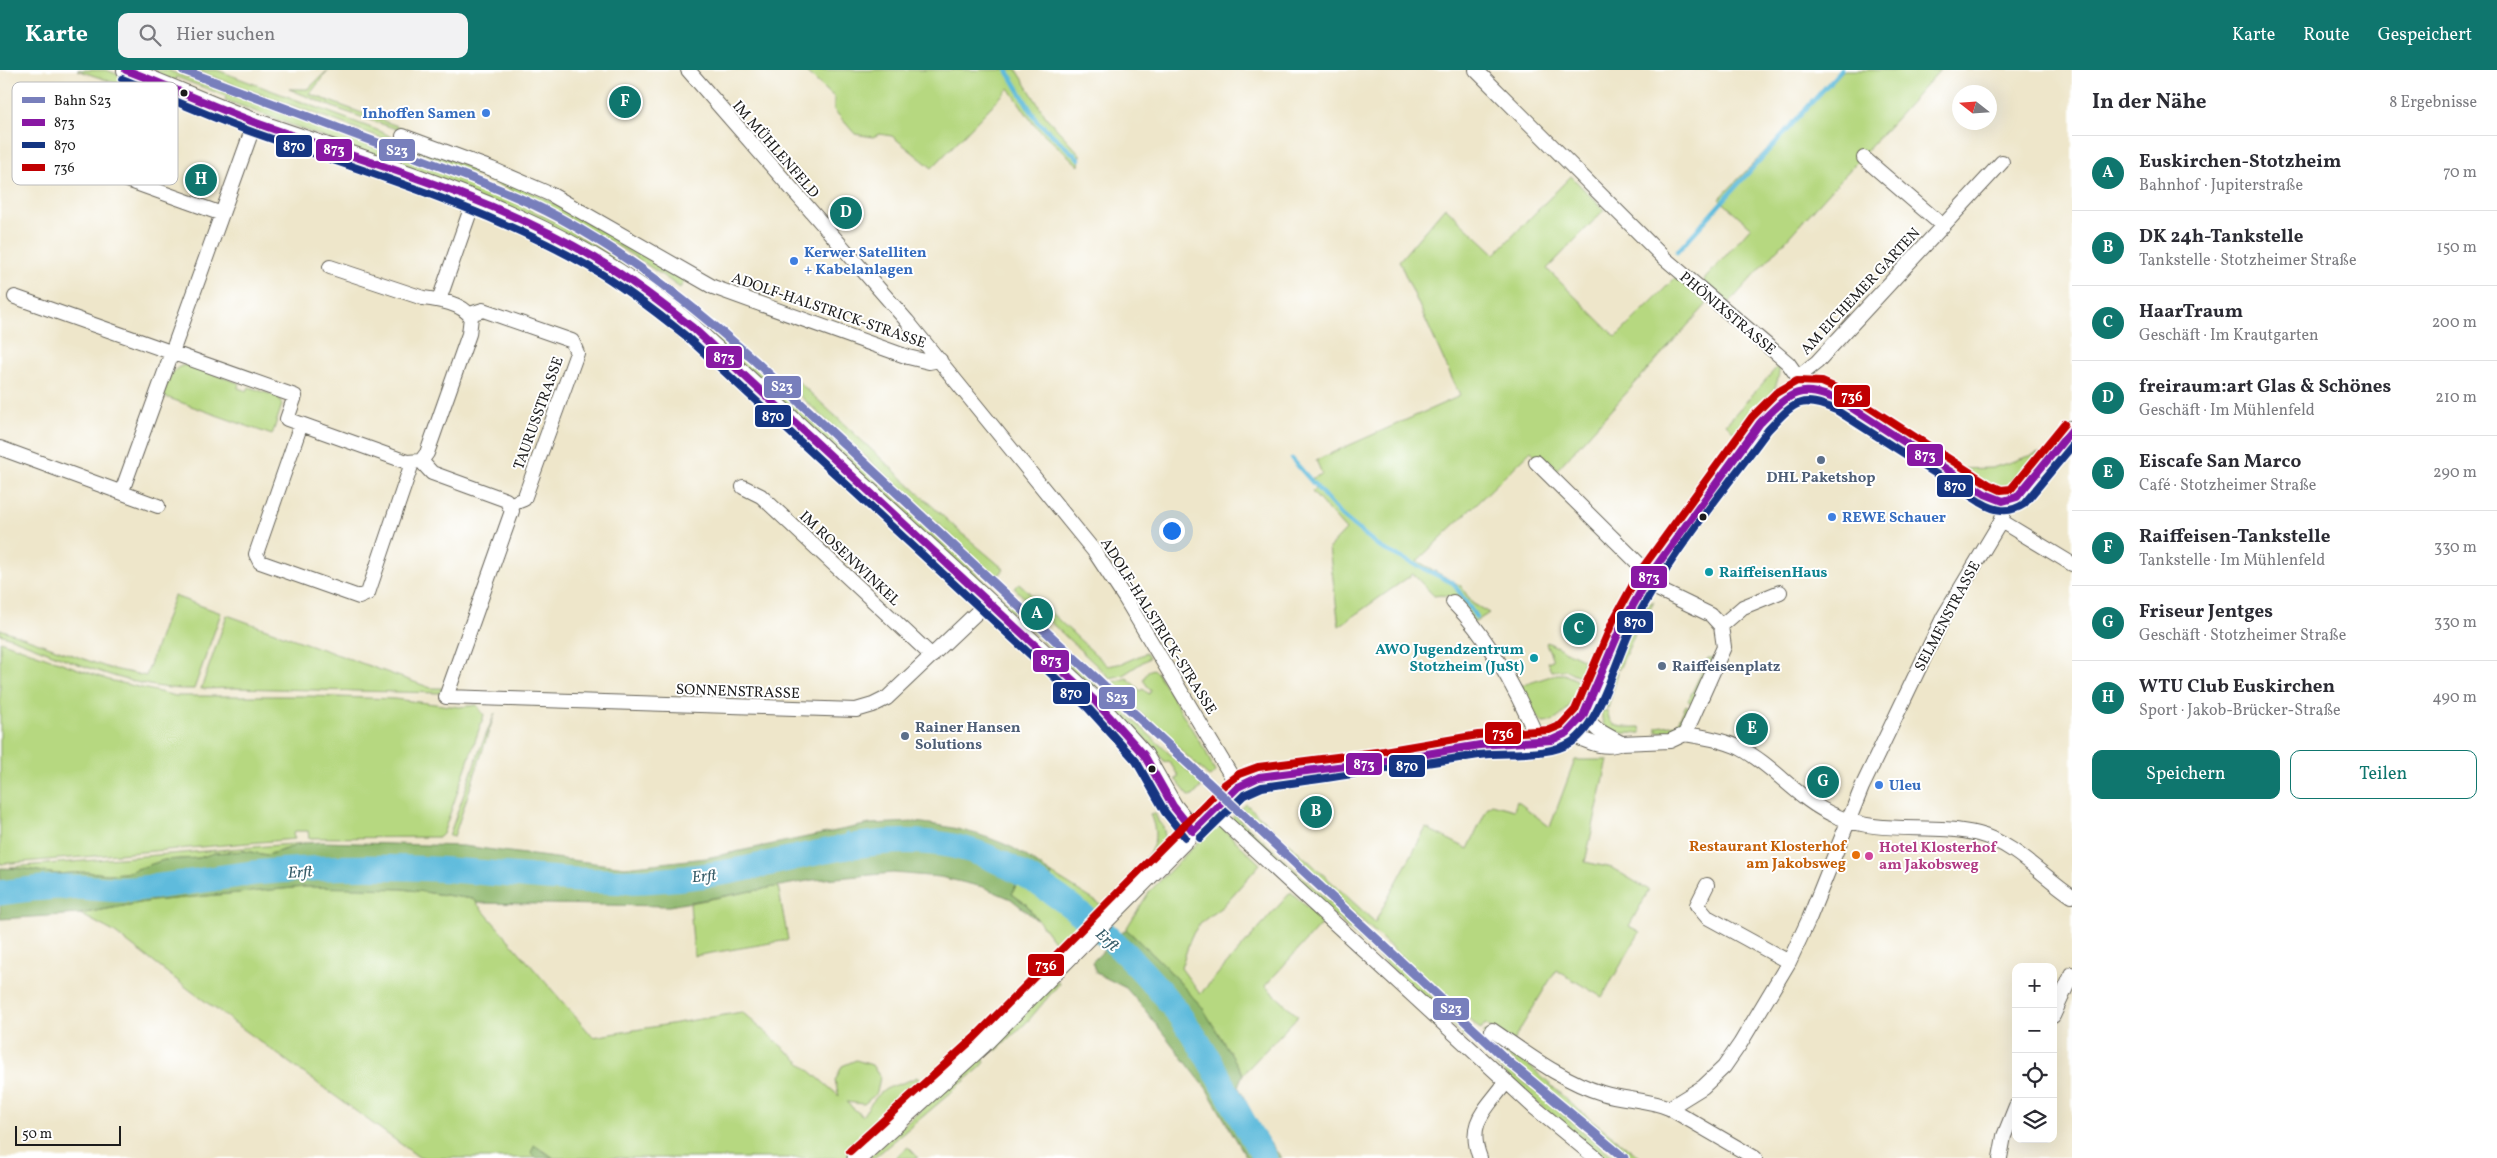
<!DOCTYPE html>
<html lang="de">
<meta charset="utf-8">
<style>
:root{--surface:#fff;--page:#f2f2f3;--text:#2b2b33;--muted:#7c7c81;--line:#e1e1e2;--accent:#0f766e}
body{margin:0;font-family:Vollkorn,serif;background:var(--page);color:var(--text)}
.controls{position:absolute;right:15px;bottom:15px;display:grid;overflow:hidden;border-radius:10px;box-shadow:0 5px 20px #0002}
.controls button{width:45px;height:45px;display:grid;place-items:center;padding:0;border:0;border-bottom:1px solid var(--line);background:var(--surface);color:var(--text);font:25px sans-serif}
.compass{position:absolute;left:1952px;top:15px;width:45px;height:45px;border-radius:50%;background:var(--surface);box-shadow:0 5px 20px #0002;rotate:287deg}
.scale{position:absolute;left:15px;bottom:12px;width:106px;box-sizing:border-box;padding-left:5px;border:2px solid #1c1c1c;border-top:0;font-size:14px;line-height:18px;white-space:nowrap;color:#1c1c1c;-webkit-text-stroke:4px #fff;paint-order:stroke}
.you{position:absolute;left:1171px;top:460px;width:18px;height:18px;margin:-12px;border:4px solid #fff;border-radius:50%;background:#1a73e8;box-shadow:0 0 0 8px #1a73e833}
.badge{display:grid;place-items:center;width:32px;height:32px;border-radius:50%;background:var(--accent);color:#fff;font-size:16px;font-weight:700}
.pin{position:absolute;translate:-50% -50%;border:2px solid #fff;box-shadow:0 1px 5px #0006}
.list{margin:0;padding:0;list-style:none}
h2{display:flex;justify-content:space-between;align-items:center;height:65px;margin:0;padding:0 20px;font-size:21px}
h2 small{font-size:16px;font-weight:400;color:var(--muted)}
.list li{display:grid;grid-template-columns:32px 1fr auto;gap:15px;align-items:center;box-sizing:border-box;height:75px;padding:0 20px;border-top:1px solid var(--line)}
.list b{display:block;font-size:19px;white-space:nowrap}
.list p{margin:0;font-size:16px;white-space:nowrap;color:var(--muted)}
.list em{font-size:16px;font-style:normal;color:var(--muted)}
.actions{display:flex;gap:10px;padding:15px 20px}
.actions a{flex:1;padding:11px 0;border:1px solid var(--accent);border-radius:10px;text-align:center;font-size:18px;color:var(--accent)}
.actions .main{background:var(--accent);color:#fff}
.icon{flex:none;width:28px;height:28px;fill:none;stroke:currentColor;stroke-width:2;stroke-linecap:round;stroke-linejoin:round}
.map{position:relative;flex:none;width:2072px;height:1088px;overflow:hidden}
header{display:flex;align-items:center;gap:30px;box-sizing:border-box;height:70px;padding:0 25px;background:var(--accent);color:#fff}
header strong{font-size:24px}
nav{display:flex;gap:28px;margin-inline-start:auto;font-size:18px}
.search{width:350px;height:45px;background:var(--page);display:flex;align-items:center;gap:12px;box-sizing:border-box;padding:0 18px;border-radius:10px;color:var(--muted);font-size:19px}
main{display:flex}
aside{flex:1;background:var(--surface)}
.map>svg:first-child{display:block}
</style>
<header>
<strong>Karte</strong>
<div class="search"><svg class="icon" aria-label="search" viewBox="0 0 24 24"><circle cx="10" cy="10" r="6"/><path d="M15 15l6 6"/></svg>Hier suchen</div>
<nav><a>Karte</a><a>Route</a><a>Gespeichert</a></nav>
</header>
<main>
<div class="map">
<svg width="2072" height="1088" viewBox="0 0 2072 1088">
<rect width="100%" height="100%" fill="#fff"/>
<filter id="ink" filterUnits="userSpaceOnUse"><feTurbulence type="fractalNoise" baseFrequency=".02" numOctaves="2"/><feDisplacementMap in="SourceGraphic" scale="10" xChannelSelector="R" yChannelSelector="G"/><feConvolveMatrix kernelMatrix="1 2 1 2 8 2 1 2 1" color-interpolation-filters="sRGB"/></filter>
<filter id="wash" filterUnits="userSpaceOnUse"><feTurbulence type="fractalNoise" baseFrequency=".0096" numOctaves="4" result="noise"/><feDisplacementMap in="SourceGraphic" scale="20" xChannelSelector="R" yChannelSelector="G"/><feGaussianBlur stdDeviation="1.12" result="paint"/><feColorMatrix in="noise" values="0 0 0 0 0 0 0 0 0 0 0 0 0 0 0 0 0 1.4 0 .05"/><feComposite in="paint" operator="in"/></filter>
<g filter="url(#wash)">
<rect width="100%" height="100%" fill="#eee6ca"/>
<path fill="#b6d880" stroke="#697a4e" d="M77,0H106L136,11L133,19Z
M145,0H167L494,122L548,148L632,197L690,238L735,278L1203,715L1193,726H1189L1175,709L1179,707L1169,691L1165,692L1141,664L931,466L927,467L655,215L382,89L225,30L226,26L176,7L175,11Z
M195,0H217L382,62L412,78L439,85L541,126L686,208L680,218C536,111 361,63 195,0Z
M328,0L310,24L403,58L399,60L335,38L289,19H308Z
M804,0H1017L1046,47L1080,84L1079,96L1034,55L1009,18L932,98L892,66L879,64L873,67L855,64L834,40V27Z
M1844,0H1940L1729,233L1703,211L1751,157L1719,129Z
M164,22L212,46V47L161,30Z
M1571,106L1604,140L1547,199L1616,267L1675,208L1707,234L1553,404L1531,381L1417,491L1461,516L1472,533L1489,543L1474,553C1461,536 1457,522 1434,526L1413,504L1339,556L1329,478L1346,460L1312,422L1317,415L1311,409L1322,404L1316,390L1460,326L1399,191L1445,137L1495,184Z
M188,295L239,313L238,318L247,321L249,317L279,327L282,335L272,365L163,326C168,312 171,295 188,295Z
M1779,295C1782,322 1753,347 1739,367L1726,354Z
M788,302L959,461L1004,499L997,508L784,311Z
M2039,383C2007,434 2003,424 1957,399L1992,398Z
M1019,513L1108,596L1123,593L1146,583L1149,588L1123,605L1110,608L1014,518Z
M174,526L221,543L194,619C130,621 60,585 0,564V559L109,598L146,606Z
M1654,531L1637,561L1632,558L1645,536Z
M227,545L431,618H442L440,623L234,618L201,619Z
M1630,562L1635,564L1619,599L1614,596Z
M0,571L109,610L176,626H307L394,629L459,637L477,635L484,645L443,764L440,767L309,768L308,761H295L293,765L295,769L0,794Z
M1547,572L1584,590L1582,594L1590,599L1584,608L1565,600L1551,601L1547,592L1553,590L1546,573Z
M1708,588H1714L1693,634L1688,631Z
M1153,599L1158,604L1206,682L1215,702L1210,707L1127,631L1128,629L1111,613L1127,608L1141,621L1143,619L1149,624L1151,621L1143,610L1148,601Z
M1612,599L1618,602L1608,638L1603,637Z
M1557,604H1564L1581,612V616C1572,632 1563,652 1543,653L1527,636L1517,617Z
M1686,635L1691,638L1681,659L1657,662V657L1677,654Z
M1602,640L1608,641C1608,660 1625,657 1640,657L1641,663C1621,663 1599,667 1602,640Z
M495,643L454,767L449,766L480,679Z
M1575,690H1608L1585,792L1612,798L1649,820L1629,856L1640,862L1602,927L1556,900L1513,971L1485,954L1481,960L1241,739L1246,734L1375,852L1426,758L1468,779L1488,737L1492,734L1514,740L1517,731L1550,757Z
M1155,743L1159,753L1162,754C1167,767 1165,776 1155,785L1151,783L1148,785L1152,789L1146,796L1142,791C1157,776 1158,764 1150,744Z
M1235,745L1474,965L1471,964L1468,970L1231,749Z
M1221,757L1260,794L1223,836L1199,854L1191,867L1181,898L1200,924L1291,822L1323,852L1265,916L1298,946L1243,1004L1202,937L1164,895L1126,859L1149,822L1210,760Z
M304,773L267,785L245,781L214,783L199,788L164,790L125,803L108,804L86,802L57,804L10,797Z
M1052,804L1103,836L1104,840L1102,839L1093,847L1049,814Z
M1019,808L1062,835L1085,856L1072,868L1074,871L995,952L992,949L1059,878L1026,834L1012,824Z
M340,816L403,819L473,829L593,967L742,942L839,1026L835,1011L842,996L856,990L872,995L880,1007L877,1023L864,1034L846,1032L862,1046C869,1037 875,1026 886,1019C894,1015 907,1012 917,1007L919,1009L910,1031L845,1088H554L543,1080L531,1083L536,1088H420L191,921L114,862L80,844L151,831L304,817Z
M778,816L788,870L694,886L690,833Z
M1058,912L1059,914L1028,951L996,981L995,978L999,969L1050,917Z
M1485,961L1537,996L1523,990L1575,1037L1641,1088H1630L1556,1029L1482,963Z
M1476,967L1512,1002L1615,1088H1605L1566,1059L1471,972Z
M982,985L985,992L981,997L874,1088H868Z
M908,1077L919,1088H895Z"/>
<path fill="#90b86e" stroke="#566a45" d="M915,752C949,756 982,763 1013,778C1026,785 1039,796 1052,804L1049,814L1019,809L1012,824L1026,834L1038,851L1011,829L983,817L940,807L893,803L813,810L669,836L477,833L473,829L403,819L304,817L151,831L80,844L0,849V798L26,799L57,804L86,802L108,804L125,803L164,790L199,788L214,783L245,781L267,785L304,773L322,772L463,776L625,797L706,788L870,754Z
M1126,859L1164,895L1202,937L1243,1004L1238,1016C1251,1041 1263,1067 1282,1088H1247L1206,1018L1145,940L1126,918L1096,903L1092,892Z
M534,1075L554,1088H536L531,1083Z"/>
<g fill="none" stroke-linecap="round" stroke-linejoin="round">
<path stroke="#5ebbdc" stroke-width="4.5" d="M1007,0L1037,51L1079,89
M1677,182L1841,0
M1292,389L1342,446L1381,478L1453,513L1476,547
M838,778L848,764"/>
<path stroke="#5ebbdc" stroke-width="25" d="M0,823C23,820 47,816 71,817C92,817 112,821 134,819C174,815 214,808 254,803C304,798 360,796 410,798C488,800 566,814 644,811C670,810 696,807 722,803C811,788 905,749 993,789C1081,829 1170,917 1216,1002C1232,1031 1247,1060 1265,1088"/>
</g>
</g>
<g filter="url(#ink)">
<g fill="none" stroke-linecap="round" stroke-linejoin="round">
<defs>
<path id="minor" d="M688,0L907,251L1094,481L1125,528L1238,717
M1476,0L1663,187L1788,293L1798,307L1799,321
M403,66L492,99L552,125L713,217L908,287L929,292L940,290
M66,88L222,144
M1864,88L1943,156
M15,227L295,326L287,349L407,392L421,391L427,383L469,264L471,247C462,233 439,230 423,228L330,197
M439,230L474,130
M470,244L483,240L572,271L577,283L524,429L509,435
M1798,307L1817,292L2002,92
M301,354L256,484L260,492L359,527L368,523L412,393
M0,378L158,436
M421,391L432,403L506,430L512,441L446,627L856,640L873,635L887,628L988,532
M1536,392L1650,505
M743,417L761,426L932,586
M122,421L255,52
M2001,451L2072,494
M1453,532C1491,570 1518,623 1539,672
M1721,556L1743,537L1780,522
M1583,646L1598,660L1621,673
M1567,663C1585,670 1603,681 1621,673L1670,671L1685,664L1724,577L1721,556L1711,545L1645,513
M1685,664C1704,667 1723,670 1740,678C1775,696 1799,731 1836,746C1881,766 1931,752 1978,764C2014,773 2042,806 2072,826
M1213,741L1535,1038L1596,1088
M1707,815L1697,835L1707,847L1789,892
M2053,946L2072,904
M1492,960C1526,983 1562,1011 1602,1023C1624,1030 1647,1029 1669,1038L1755,1088
M1669,1038L1703,1017L1724,997L1740,974L1789,892L1809,849L1862,717L1944,546L2001,451L2007,432
M1480,1088C1466,1052 1486,1040 1506,1012
M2000,1088L2004,1066L2016,1036"/>
<path id="tertiary" d="M126,0C171,17 215,38 260,54C413,107 568,149 693,258L1095,631L1144,685L1173,736L1193,761"/>
<path id="secondary" d="M857,1088L981,975L1231,722L1244,713L1259,707L1385,691L1480,675L1552,670L1567,663L1583,646L1622,555L1650,505L1760,353L1782,331L1799,321L1820,322L1841,331L1981,421C1992,428 2004,436 2017,427L2072,360"/>
</defs>
<use href="#minor" stroke="#666359" stroke-width="16"/>
<use href="#tertiary" stroke="#666359" stroke-width="20"/>
<use href="#secondary" stroke="#666359" stroke-width="21"/>
<use href="#minor" stroke="#fff" stroke-width="14"/>
<use href="#tertiary" stroke="#fff" stroke-width="18"/>
<use href="#secondary" stroke="#fff" stroke-width="19"/>
<defs>
<path id="bus-1" d="M126,0C171,17 214,37 259,54C372,94 491,126 595,188C630,209 661,233 693,258L1095,631L1144,685L1173,736L1193,761
M1193,761L1238,717L1259,707L1385,691L1480,675L1552,670L1567,663L1583,646L1622,555L1650,505L1760,353C1791,322 1798,313 1841,331L1985,424L2003,431L2017,427L2072,360"/>
<path id="bus-2" d="M122,9C167,27 210,47 255,63C368,103 483,136 588,196C623,216 655,241 686,266L1088,638L1136,691L1165,742L1185,767
M1200,768L1244,725L1262,717C1335,707 1407,696 1479,685C1509,681 1546,688 1572,672C1600,654 1616,589 1631,559C1667,488 1721,424 1768,360C1794,333 1799,324 1836,340L1980,432C1995,441 2009,444 2024,434L2072,376"/>
<path id="bus-3" d="M850,1081L974,968L1224,715L1239,704L1258,697L1384,681L1478,665L1549,660L1561,655L1575,640L1613,551L1641,500L1752,347L1776,323L1797,311L1822,312L1845,322L1990,415L2001,420L2011,419L2064,354"/>
</defs>
<use href="#bus-1" stroke="#fff" stroke-width="11"/>
<use href="#bus-2" stroke="#fff" stroke-width="11"/>
<use href="#bus-3" stroke="#fff" stroke-width="11"/>
<use href="#bus-1" stroke="#8918a3" stroke-width="8"/>
<use href="#bus-2" stroke="#143582" stroke-width="8"/>
<use href="#bus-3" stroke="#c00002" stroke-width="8"/>
<defs>
<path id="rail-1" d="M183,0C255,27 327,54 399,81C453,101 509,121 560,148C632,187 694,237 755,291L1510,993L1624,1088"/>
</defs>
<use href="#rail-1" stroke="#fff" stroke-width="12"/>
<use href="#rail-1" stroke="#787fbc" stroke-width="9"/>
</g>
</g>
<g fill="#1c1c1c" stroke="#fff" stroke-width="2">
<circle cx="184" cy="23" r="4.5"/>
<circle cx="1703" cy="447" r="4.5"/>
<circle cx="1152" cy="699" r="4.5"/>
</g>
<g fill="#3f7fe0" stroke="#fff" stroke-width="2">
<circle cx="486" cy="43" r="5"/>
<circle cx="794" cy="191" r="5"/>
<circle cx="1832" cy="447" r="5"/>
<circle cx="1879" cy="715" r="5"/>
</g>
<g fill="#5c6f8a" stroke="#fff" stroke-width="2">
<circle cx="1821" cy="390" r="5"/>
<circle cx="1662" cy="596" r="5"/>
<circle cx="905" cy="666" r="5"/>
</g>
<g fill="#0f9aa8" stroke="#fff" stroke-width="2">
<circle cx="1709" cy="502" r="5"/>
<circle cx="1534" cy="588" r="5"/>
</g>
<circle fill="#e8710a" stroke="#fff" stroke-width="2" cx="1856" cy="785" r="5"/>
<circle fill="#d1479c" stroke="#fff" stroke-width="2" cx="1869" cy="786" r="5"/>
<g text-anchor="middle" stroke-width="4" stroke-linejoin="round" paint-order="stroke">
<g font-size="15" font-weight="bold" fill="#366cbe" stroke="#fff" text-anchor="start">
<text x="476" y="48" text-anchor="end">Inhoffen Samen</text>
<text x="804" y="187">Kerwer Satelliten<tspan x="804" dy="17">+ Kabelanlagen</tspan></text>
<text x="1842" y="452">REWE Schauer</text>
<text x="1889" y="720">Uleu</text>
</g>
<g font-size="15" fill="#1c1c1c" stroke="#fff">
<text transform="translate(776 79) rotate(49)" y="5">IM MÜHLENFELD</text>
<text transform="translate(1860 221) rotate(-47)" y="5">AM EICHEMER GARTEN</text>
<text transform="translate(829 240) rotate(19)" y="5">ADOLF-HALSTRICK-STRASSE</text>
<text transform="translate(1728 243) rotate(40)" y="5">PHÖNIXSTRASSE</text>
<text transform="translate(538 343) rotate(-70)" y="5">TAURUSSTRASSE</text>
<text transform="translate(850 488) rotate(43)" y="5">IM ROSENWINKEL</text>
<text transform="translate(1947 546) rotate(-62)" y="5">SELMENSTRASSE</text>
<text transform="translate(1159 556) rotate(58)" y="5">ADOLF-HALSTRICK-STRASSE</text>
<text transform="translate(738 621) rotate(2)" y="5">SONNENSTRASSE</text>
</g>
<g font-size="15" font-weight="bold" fill="#4e5e75" stroke="#fff" text-anchor="start">
<text x="1821" y="412" text-anchor="middle">DHL Paketshop</text>
<text x="1672" y="601">Raiffeisenplatz</text>
<text x="915" y="662">Rainer Hansen<tspan x="915" dy="17">Solutions</tspan></text>
</g>
<g font-size="15" font-weight="bold" fill="#0d838f" stroke="#fff" text-anchor="start">
<text x="1719" y="507">RaiffeisenHaus</text>
<text x="1524" y="584" text-anchor="end">AWO Jugendzentrum<tspan x="1524" dy="17">Stotzheim (JuSt)</tspan></text>
</g>
<g font-size="15" font-weight="bold" fill="#c56008" stroke="#fff" text-anchor="end">
<text x="1846" y="781">Restaurant Klosterhof<tspan x="1846" dy="17">am Jakobsweg</tspan></text>
</g>
<g font-size="15" font-weight="bold" fill="#b23c85" stroke="#fff" text-anchor="start">
<text x="1879" y="782">Hotel Klosterhof<tspan x="1879" dy="17">am Jakobsweg</tspan></text>
</g>
<g font-size="16" font-style="italic" fill="#365c69" stroke="#fff">
<text transform="translate(300 801) rotate(-3)" y="6">Erft</text>
<text transform="translate(704 805) rotate(-6)" y="6">Erft</text>
<text transform="translate(1108 869) rotate(43)" y="6">Erft</text>
</g>
</g>
<rect x="12" y="12" width="166" height="103" rx="8" fill="#fff" stroke="#bbb" stroke-width="1"/>
<rect x="22" y="27" width="23" height="6" fill="#787fbc"/>
<rect x="22" y="49" width="23" height="7" fill="#8918a3"/>
<rect x="22" y="72" width="23" height="6" fill="#143582"/>
<rect x="22" y="94" width="23" height="7" fill="#c00002"/>
<g font-size="14" fill="#1c1c1c">
<text x="54" y="35">Bahn S23</text>
<text x="54" y="57">873</text>
<text x="54" y="80">870</text>
<text x="54" y="102">736</text>
</g>
<g stroke="#fff" stroke-width="2">
<rect x="275" y="64" width="38" height="24" rx="5" fill="#143582"/>
<rect x="315" y="68" width="38" height="24" rx="5" fill="#8918a3"/>
<rect x="378" y="68" width="38" height="24" rx="5" fill="#787fbc"/>
<rect x="705" y="275" width="38" height="24" rx="5" fill="#8918a3"/>
<rect x="763" y="305" width="39" height="24" rx="5" fill="#787fbc"/>
<rect x="1833" y="314" width="38" height="24" rx="5" fill="#c00002"/>
<rect x="754" y="334" width="38" height="24" rx="5" fill="#143582"/>
<rect x="1906" y="373" width="38" height="24" rx="5" fill="#8918a3"/>
<rect x="1936" y="404" width="38" height="24" rx="5" fill="#143582"/>
<rect x="1630" y="495" width="38" height="24" rx="5" fill="#8918a3"/>
<rect x="1616" y="540" width="38" height="24" rx="5" fill="#143582"/>
<rect x="1032" y="579" width="38" height="24" rx="5" fill="#8918a3"/>
<rect x="1052" y="611" width="39" height="24" rx="5" fill="#143582"/>
<rect x="1098" y="616" width="38" height="24" rx="5" fill="#787fbc"/>
<rect x="1484" y="651" width="38" height="24" rx="5" fill="#c00002"/>
<rect x="1345" y="682" width="38" height="24" rx="5" fill="#8918a3"/>
<rect x="1388" y="684" width="38" height="24" rx="5" fill="#143582"/>
<rect x="1027" y="883" width="38" height="24" rx="5" fill="#c00002"/>
<rect x="1432" y="927" width="38" height="24" rx="5" fill="#787fbc"/>
</g>
<g font-size="14" text-anchor="middle" font-weight="bold" fill="#fff">
<text x="294" y="81">870</text>
<text x="334" y="84">873</text>
<text x="397" y="85">S23</text>
<text x="724" y="292">873</text>
<text x="782" y="321">S23</text>
<text x="1852" y="331">736</text>
<text x="773" y="351">870</text>
<text x="1925" y="390">873</text>
<text x="1955" y="421">870</text>
<text x="1649" y="512">873</text>
<text x="1635" y="557">870</text>
<text x="1051" y="595">873</text>
<text x="1071" y="628">870</text>
<text x="1117" y="632">S23</text>
<text x="1503" y="668">736</text>
<text x="1364" y="699">873</text>
<text x="1407" y="701">870</text>
<text x="1046" y="900">736</text>
<text x="1451" y="943">S23</text>
</g>
</svg>
<div class="controls">
<button>+</button>
<button>−</button>
<button><svg class="icon" aria-label="locate" viewBox="0 0 24 24"><circle cx="12" cy="12" r="6"/><path d="M12 2v4M12 18v4M2 12h4M18 12h4"/></svg></button>
<button><svg class="icon" aria-label="layers" viewBox="0 0 24 24"><path d="M12 4l9 5-9 5-9-5zM3 14l9 5 9-5"/></svg></button>
</div>
<svg class="compass" viewBox="-18 -18 36 36"><path d="M0-13l5 13h-10z" fill="#e53935"/><path d="M0 13l5-13h-10z" fill="#7c7c81"/></svg>
<div class="scale">50 m</div>
<div class="you"></div>
<div class="pin badge" style="left:1037px;top:544px">A</div>
<div class="pin badge" style="left:1316px;top:742px">B</div>
<div class="pin badge" style="left:1579px;top:559px">C</div>
<div class="pin badge" style="left:846px;top:143px">D</div>
<div class="pin badge" style="left:1752px;top:659px">E</div>
<div class="pin badge" style="left:625px;top:32px">F</div>
<div class="pin badge" style="left:1823px;top:712px">G</div>
<div class="pin badge" style="left:201px;top:110px">H</div>
</div>
<aside>
<h2>In der Nähe<small>8 Ergebnisse</small></h2>
<ul class="list">
<li><span class="badge">A</span><div><b>Euskirchen-Stotzheim</b><p>Bahnhof · Jupiterstraße</p></div><em>70 m</em></li>
<li><span class="badge">B</span><div><b>DK 24h-Tankstelle</b><p>Tankstelle · Stotzheimer Straße</p></div><em>150 m</em></li>
<li><span class="badge">C</span><div><b>HaarTraum</b><p>Geschäft · Im Krautgarten</p></div><em>200 m</em></li>
<li><span class="badge">D</span><div><b>freiraum:art Glas &amp; Schönes</b><p>Geschäft · Im Mühlenfeld</p></div><em>210 m</em></li>
<li><span class="badge">E</span><div><b>Eiscafe San Marco</b><p>Café · Stotzheimer Straße</p></div><em>290 m</em></li>
<li><span class="badge">F</span><div><b>Raiffeisen-Tankstelle</b><p>Tankstelle · Im Mühlenfeld</p></div><em>330 m</em></li>
<li><span class="badge">G</span><div><b>Friseur Jentges</b><p>Geschäft · Stotzheimer Straße</p></div><em>330 m</em></li>
<li><span class="badge">H</span><div><b>WTU Club Euskirchen</b><p>Sport · Jakob-Brücker-Straße</p></div><em>490 m</em></li>
</ul>
<div class="actions"><a class="main">Speichern</a><a>Teilen</a></div>
</aside>
</main>
